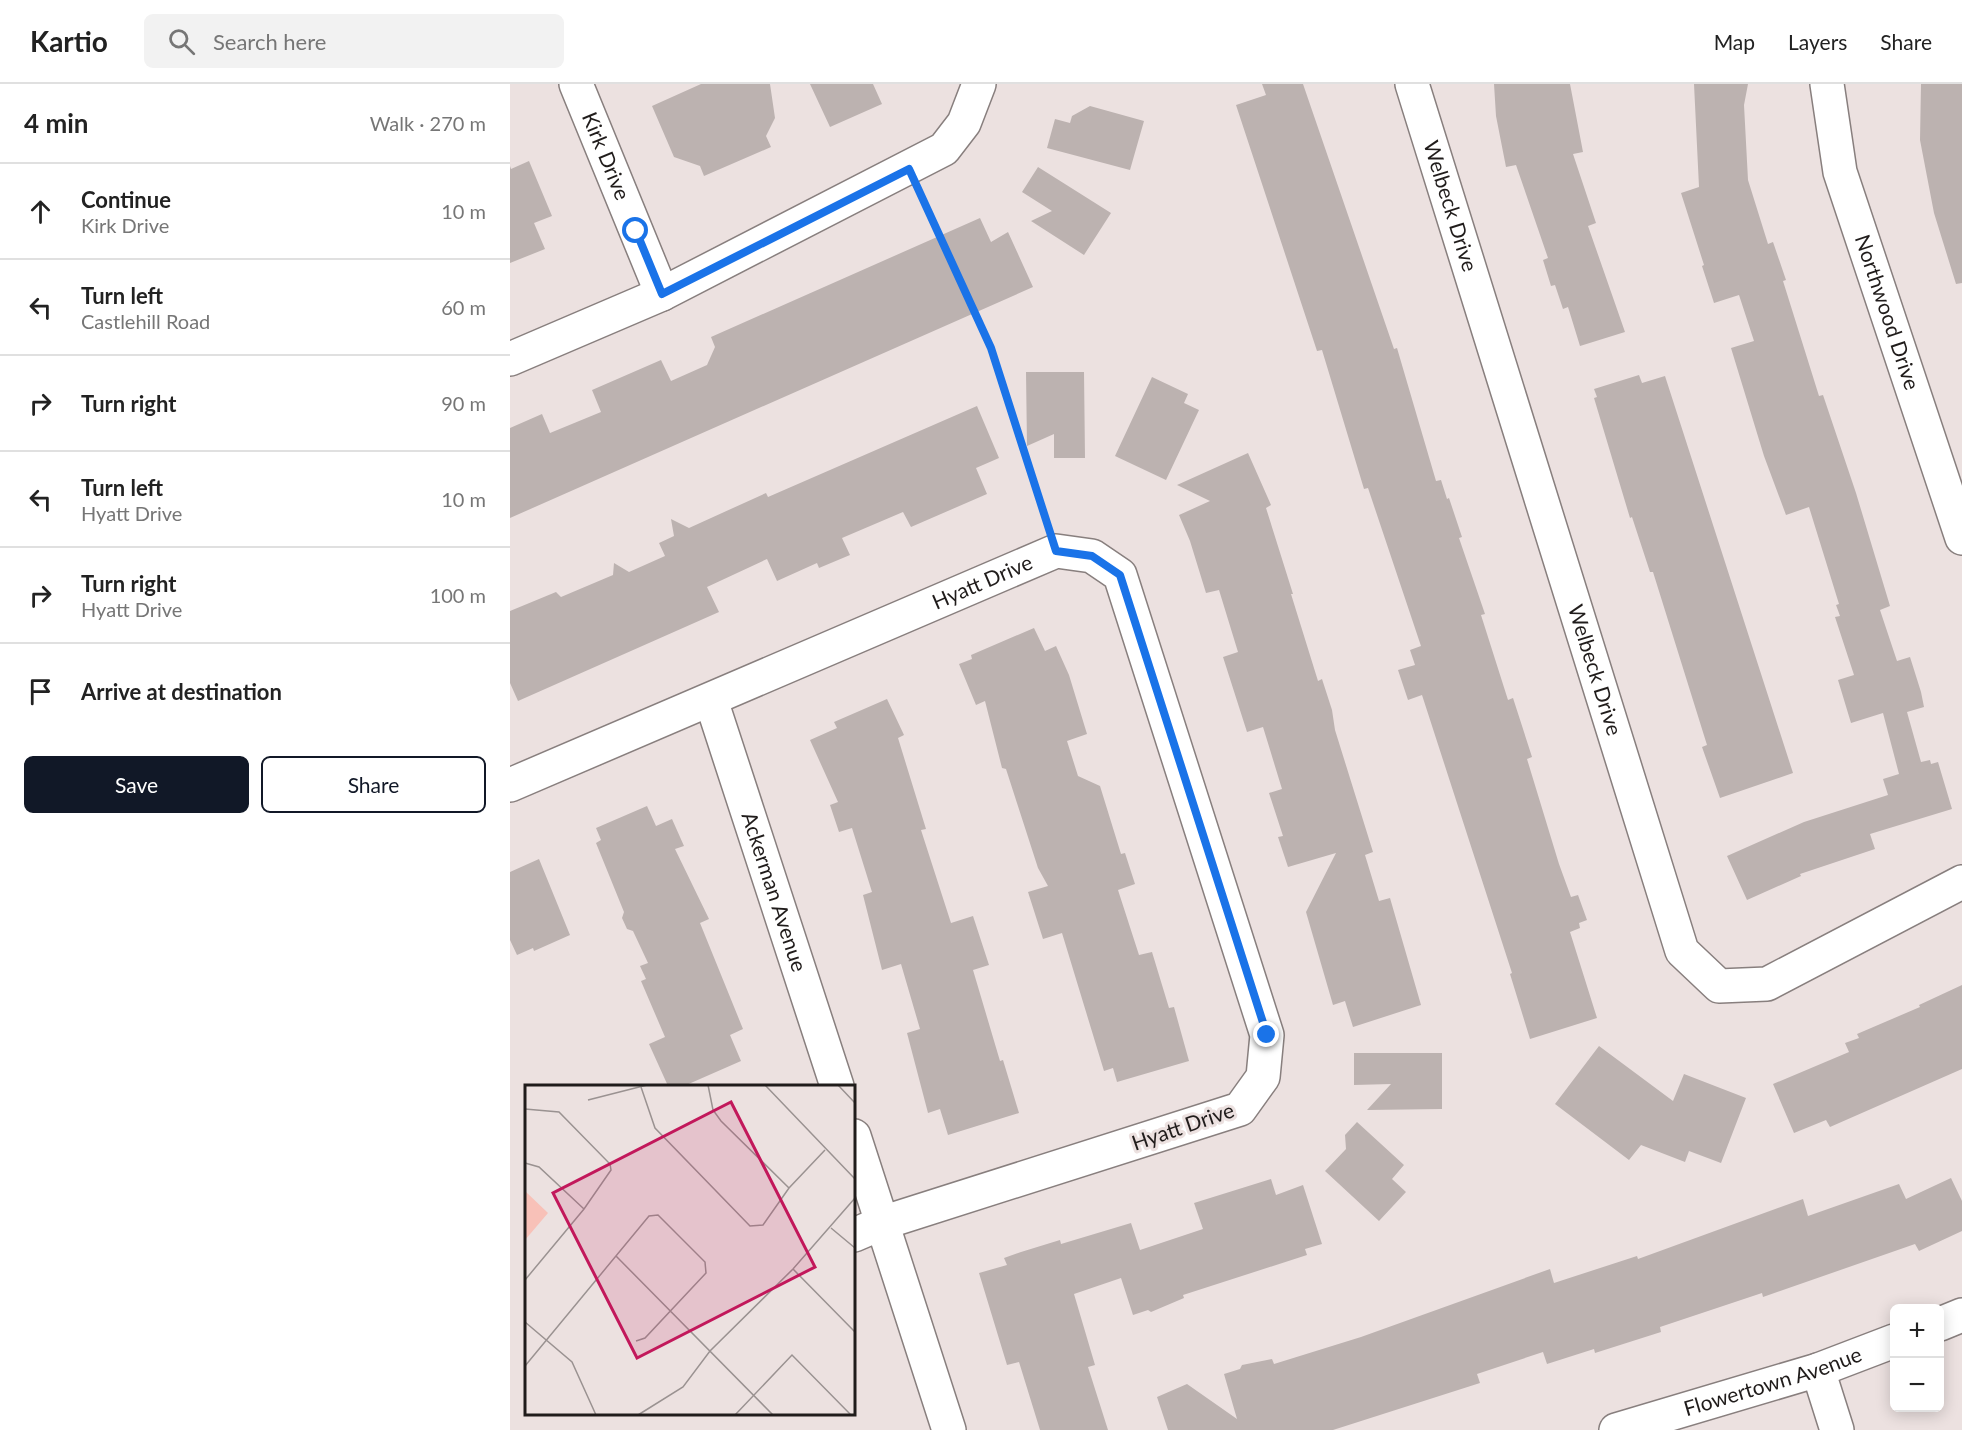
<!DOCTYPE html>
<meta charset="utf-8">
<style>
:root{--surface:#fff;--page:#f2f2f2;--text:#222;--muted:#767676;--line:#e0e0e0;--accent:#111827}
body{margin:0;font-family:Lato,sans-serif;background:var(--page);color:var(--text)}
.controls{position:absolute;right:18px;bottom:18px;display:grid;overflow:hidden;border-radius:9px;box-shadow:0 3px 15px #0003}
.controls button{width:54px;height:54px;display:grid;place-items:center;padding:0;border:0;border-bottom:2px solid var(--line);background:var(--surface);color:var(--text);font:30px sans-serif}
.stop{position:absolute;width:18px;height:18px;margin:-14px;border:4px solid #1a73e8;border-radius:50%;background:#fff}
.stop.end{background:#1a73e8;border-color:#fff;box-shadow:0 2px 6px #0008}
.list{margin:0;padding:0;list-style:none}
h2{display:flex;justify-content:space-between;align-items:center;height:78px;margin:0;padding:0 24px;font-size:26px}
h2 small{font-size:20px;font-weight:400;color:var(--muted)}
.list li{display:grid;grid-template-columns:39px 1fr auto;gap:18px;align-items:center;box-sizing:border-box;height:96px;padding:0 24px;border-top:2px solid var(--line)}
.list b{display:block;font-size:22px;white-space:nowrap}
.list p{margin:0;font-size:20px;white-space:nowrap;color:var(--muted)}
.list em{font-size:20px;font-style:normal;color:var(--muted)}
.actions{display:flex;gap:12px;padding:18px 24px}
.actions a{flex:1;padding:14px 0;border:2px solid var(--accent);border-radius:9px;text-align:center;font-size:21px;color:var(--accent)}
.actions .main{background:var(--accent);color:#fff}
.icon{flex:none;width:33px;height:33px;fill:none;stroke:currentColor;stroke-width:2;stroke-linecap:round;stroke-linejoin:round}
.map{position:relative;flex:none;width:1452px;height:1346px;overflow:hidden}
header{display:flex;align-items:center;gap:36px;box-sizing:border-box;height:84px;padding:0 30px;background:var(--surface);border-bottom:2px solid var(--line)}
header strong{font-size:28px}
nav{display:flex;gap:33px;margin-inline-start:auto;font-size:21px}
.search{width:420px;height:54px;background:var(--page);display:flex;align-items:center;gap:15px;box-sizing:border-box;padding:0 21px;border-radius:9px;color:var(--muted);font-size:22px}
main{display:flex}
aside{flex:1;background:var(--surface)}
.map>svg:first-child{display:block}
</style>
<header>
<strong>Kartio</strong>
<div class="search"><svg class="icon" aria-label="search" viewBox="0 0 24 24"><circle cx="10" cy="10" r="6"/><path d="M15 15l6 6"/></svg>Search here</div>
<nav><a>Map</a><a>Layers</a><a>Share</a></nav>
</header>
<main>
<aside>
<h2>4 min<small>Walk · 270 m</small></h2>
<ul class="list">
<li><svg class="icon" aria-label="ahead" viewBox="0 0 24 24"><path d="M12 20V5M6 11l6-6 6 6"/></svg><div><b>Continue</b><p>Kirk Drive</p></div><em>10 m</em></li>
<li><svg class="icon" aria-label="left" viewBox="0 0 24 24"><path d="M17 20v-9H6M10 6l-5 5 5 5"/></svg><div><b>Turn left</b><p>Castlehill Road</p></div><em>60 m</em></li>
<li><svg class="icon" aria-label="right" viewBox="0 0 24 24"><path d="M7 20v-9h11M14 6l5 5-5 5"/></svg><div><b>Turn right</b></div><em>90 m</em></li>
<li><svg class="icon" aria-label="left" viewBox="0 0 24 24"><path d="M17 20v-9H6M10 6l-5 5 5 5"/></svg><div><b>Turn left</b><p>Hyatt Drive</p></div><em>10 m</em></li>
<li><svg class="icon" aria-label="right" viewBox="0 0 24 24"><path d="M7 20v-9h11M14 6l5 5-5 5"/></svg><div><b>Turn right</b><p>Hyatt Drive</p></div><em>100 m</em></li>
<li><svg class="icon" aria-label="arrive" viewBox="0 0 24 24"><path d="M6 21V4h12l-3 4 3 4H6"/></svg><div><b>Arrive at destination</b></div></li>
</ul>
<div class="actions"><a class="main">Save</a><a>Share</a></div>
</aside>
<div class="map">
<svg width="1452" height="1346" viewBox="0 0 1452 1346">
<rect width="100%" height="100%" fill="#ece1e0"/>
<path fill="#bcb2b0" d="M191,0H260L265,34L256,52L261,63L194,92L190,82L164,73L142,22Z
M300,0H363L372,20L320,43Z
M752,0H793L884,265L887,264L926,397L931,396L937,415L939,414L952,453L949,454L975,530L971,531L998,616L1003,614L1022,673L1017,675L1049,780L1061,813L1068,811L1077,836L1069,839L1070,844L1060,848L1087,934L1020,955L1000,890L1002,889L912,611L898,616L888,586L905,581L900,566L911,562L858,404L854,405L812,266L807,267L726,21L756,11Z
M984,0H1060L1073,68L1063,70L1086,139L1078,142L1115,248L1070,262L1058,223L1053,225L1045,201L1041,202L1033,176L1038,174L1006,81L996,83L986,32Z
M1184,0H1238L1234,21L1238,96L1258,160L1263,158L1276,196L1273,197L1304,296L1309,312L1313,311L1346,409L1380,522L1370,526L1387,577L1400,573L1411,608L1414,623L1397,628L1411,678L1420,676L1421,680L1428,678L1442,725L1360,750L1365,765L1290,790L1291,792L1237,816L1217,772L1294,738L1378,711L1373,695L1389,690L1373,629L1341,639L1328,596L1344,591L1325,533L1330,532L1326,521L1329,520L1299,423L1276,431L1254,372L1221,264L1244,257L1229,211L1204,219L1192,182L1194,181L1171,109L1189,103Z
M1411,0H1452V199L1446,200L1424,129L1410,56Z
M580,22L634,37L620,86L537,64L545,35L560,39L562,32Z
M19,77L42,132L24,139L35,165L0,179V82L1,85Z
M528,83L601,129L574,171L521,137L542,127L512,108Z
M470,134L481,158L498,148L523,203L0,434V344L32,330L40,349L91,328L82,306L151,276L161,297L197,281L205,263L201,253Z
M516,288H574L575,374H544V350L517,362Z
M1129,291L1132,299L1155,292L1283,689L1210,714L1192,663L1197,661L1143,488H1140L1122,433L1120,434L1084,314L1087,313L1084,305Z
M642,293L678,310L674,319L689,326L656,396L605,372Z
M467,322L489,374L466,384L477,410L401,443L393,428L332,454L340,471L309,484L307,479L267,497L257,475L197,503L209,528L8,617L0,599V527L46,508L51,513L103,491L104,479L119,488L155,472L149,459L164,452L161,435L179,444L256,409L258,413Z
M738,369L761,421L756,424L783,510H781L808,597L812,595L822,626L825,646L863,768L855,771L869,817L880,814L911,921L843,943L835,917L823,921L796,828L826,769L778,783L768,753L773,752L759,709L772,705L753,643L737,648L713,573L728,568L709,506L696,509L680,457L669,431L700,417L667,401Z
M524,544L535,567L546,562L559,591L577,650L557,657L568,692L590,702L611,770L615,769L625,800L608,806L629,871L642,868L659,924L664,923L679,977L607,998L603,984L594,987L552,849L533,855L518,808L538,802L528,784L496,685L492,684L475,617L466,621L449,580L462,575L461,571Z
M377,615L394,651L388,654L416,745L411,746L441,839L463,832L479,881L463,886L490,977L493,976L509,1029L438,1051L430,1025L418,1029L397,949L410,945L391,880L372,886L353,811L362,808L342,744L329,748L320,721L328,718L300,656L327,644L324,638Z
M137,722L146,742L162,735L174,762L165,765L199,835L190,839L233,945L220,951L231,977L174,1002H158L139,960L155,953L131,897L136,895L130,882L138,879L123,847L117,845L112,834L114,828L86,759L91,756L86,744Z
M29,775L60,851L24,867L23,864L7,871L0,856V788Z
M1452,901V985L1320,1043L1316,1036L1284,1049L1263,1000L1339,968L1335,959L1349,954L1347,950L1410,923L1409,921Z
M1089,962L1163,1017L1174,990L1236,1014L1211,1079L1179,1067L1175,1078L1131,1061L1119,1076L1045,1020Z
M844,969H932V1025L857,1026L881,1000L844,1001Z
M847,1038L894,1081L882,1095L896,1108L869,1137L815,1087L836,1065L835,1051Z
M1441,1094L1452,1117V1147L1409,1167L1405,1160L1253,1213L1252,1209L1150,1243L1151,1248L1085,1269L1084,1265L1037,1280L1033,1268L967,1290L970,1299L823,1346H658L647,1313L677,1300L727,1335L714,1290L730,1285L732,1281L762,1275L764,1280L851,1253L1040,1185L1044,1199L1127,1172L1128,1175L1293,1115L1298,1132L1389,1100L1396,1115Z
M761,1095L766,1111L793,1101L812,1160L795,1165L797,1171L673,1211L674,1214L641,1228L638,1226L623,1231L611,1194L564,1210L585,1281L578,1283L598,1346H530L509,1278L497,1281L469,1189L497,1181L494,1174L511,1168L550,1156L551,1160L621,1139L630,1166L693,1145L684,1119Z"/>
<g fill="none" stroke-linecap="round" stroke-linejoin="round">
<defs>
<g id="minor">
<path id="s1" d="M66,0L152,210"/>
<path id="s2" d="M902,0L1172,867L1209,902L1257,900L1452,798"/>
<path id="s3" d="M1317,0L1330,88L1452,454"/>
<path d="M0,275L152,210L434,65L454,39L469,0"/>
<path id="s4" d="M201,616L327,1002"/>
<path id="s5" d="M0,701L546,467L582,472L610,491L757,951L753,993L730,1025L372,1139L344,1151"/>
<path d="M344,1052L439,1346"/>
<path d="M1430,1240L1452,1231"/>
<path d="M1308,1286L1327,1346"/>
<path id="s6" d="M1106,1346L1308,1286L1384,1257"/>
</g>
</defs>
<use href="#minor" stroke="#887f7e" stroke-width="36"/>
<path stroke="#8e8786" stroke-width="4" stroke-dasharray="3 4.5" stroke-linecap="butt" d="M411,112L481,264L537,438"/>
<use href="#minor" stroke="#fff" stroke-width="33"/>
</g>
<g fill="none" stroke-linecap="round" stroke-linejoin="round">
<path stroke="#1a73e8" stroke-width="8" d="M126,147L152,210L399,85L481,264L546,467L582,472L610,491L757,951"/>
</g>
<g text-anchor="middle" stroke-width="6" stroke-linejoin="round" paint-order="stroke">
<g font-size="21" fill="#201c1b" stroke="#ece1e0">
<text dy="7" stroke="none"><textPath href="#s1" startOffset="78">Kirk Drive</textPath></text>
<text dy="7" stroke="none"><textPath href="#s2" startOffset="128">Welbeck Drive</textPath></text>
<text dy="7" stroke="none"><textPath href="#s3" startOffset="237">Northwood Drive</textPath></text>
<text dy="7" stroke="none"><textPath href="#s5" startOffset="514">Hyatt Drive</textPath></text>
<text dy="7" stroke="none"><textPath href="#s2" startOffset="614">Welbeck Drive</textPath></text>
<text dy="7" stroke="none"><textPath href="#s4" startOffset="202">Ackerman Avenue</textPath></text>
<text transform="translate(673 1043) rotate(-19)" y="7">Hyatt Drive</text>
<text dy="7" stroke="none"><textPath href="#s6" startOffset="164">Flowertown Avenue</textPath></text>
</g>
</g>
<g transform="translate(15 1001)">
<rect width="330" height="330" fill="#ece1e0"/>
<path d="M0,106L23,128L0,155Z" fill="#f8c1b8"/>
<path fill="none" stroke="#9a9291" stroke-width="1.5" d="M183,0L188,25L196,36L264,103M240,0L330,94M313,0L330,18M116,2L130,43L225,141L238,140L264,103L300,65M63,15L122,0M0,24L34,27L85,79L86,85L59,124L0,195M0,78L14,82L59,124M306,143L330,163M91,171L248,330M268,184L330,247M0,237L47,277L71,330M0,281L124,131L133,130L180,177L181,188L120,253L111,256M113,330L158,302L185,266L268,184L330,113M210,330L267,270L326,330"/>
<path fill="#c2185b" fill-opacity="0.15" stroke="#c2185b" stroke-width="3" d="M206,17L290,182L112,273L28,108Z"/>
<rect width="330" height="330" fill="none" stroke="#201c1b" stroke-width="3"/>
</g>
</svg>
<div class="controls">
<button>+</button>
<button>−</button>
</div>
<div class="stop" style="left:126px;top:147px"></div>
<div class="stop end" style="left:757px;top:951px"></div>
</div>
</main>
